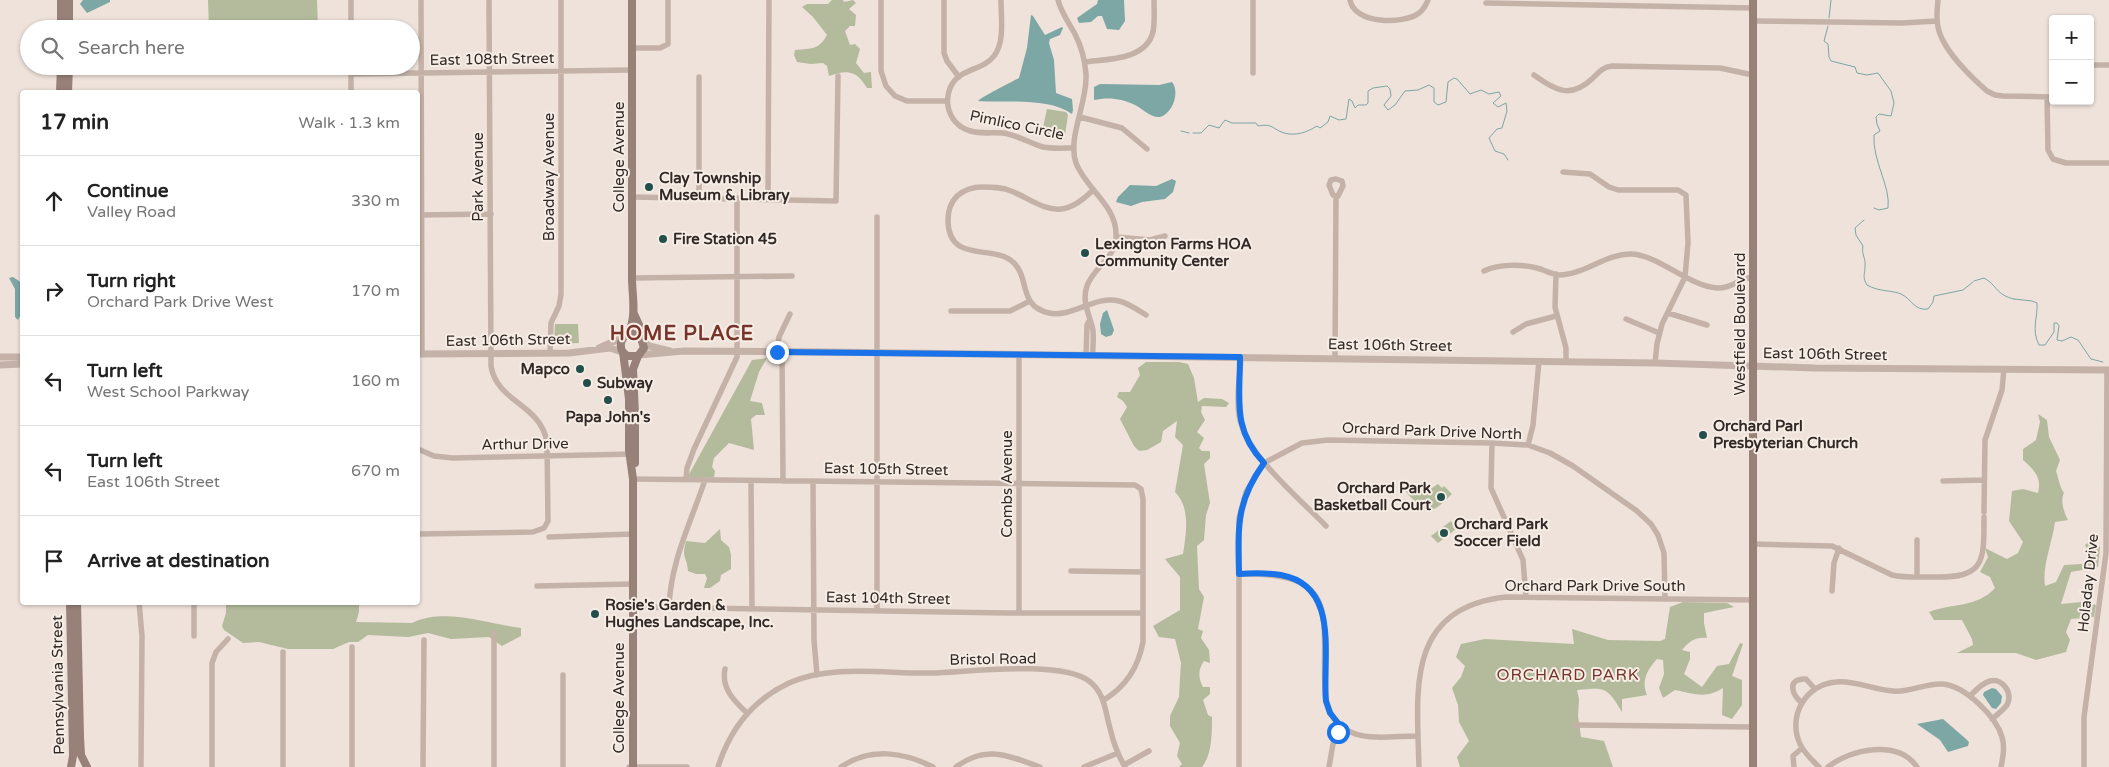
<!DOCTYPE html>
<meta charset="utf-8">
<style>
:root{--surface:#fff;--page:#f2f2f2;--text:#222;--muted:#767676;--line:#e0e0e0}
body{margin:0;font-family:"Varela Round",sans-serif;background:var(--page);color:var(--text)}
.controls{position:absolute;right:15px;top:15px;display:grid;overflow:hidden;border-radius:5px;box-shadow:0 1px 4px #0004}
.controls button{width:45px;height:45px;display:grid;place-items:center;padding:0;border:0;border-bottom:1px solid var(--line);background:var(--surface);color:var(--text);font:25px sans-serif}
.stop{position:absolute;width:15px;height:15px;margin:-11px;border:4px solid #1a73e8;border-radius:50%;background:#fff}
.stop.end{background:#1a73e8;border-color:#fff;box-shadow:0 1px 5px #0008}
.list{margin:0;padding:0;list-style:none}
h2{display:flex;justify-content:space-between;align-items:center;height:65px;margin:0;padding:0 20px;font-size:21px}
h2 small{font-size:16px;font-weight:400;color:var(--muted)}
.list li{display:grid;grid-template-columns:32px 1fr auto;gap:15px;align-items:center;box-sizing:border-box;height:90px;padding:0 20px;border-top:1px solid var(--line)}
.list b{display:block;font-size:19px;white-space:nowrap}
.list p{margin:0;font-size:16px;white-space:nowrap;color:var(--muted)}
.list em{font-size:16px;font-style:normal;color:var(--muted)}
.icon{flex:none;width:28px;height:28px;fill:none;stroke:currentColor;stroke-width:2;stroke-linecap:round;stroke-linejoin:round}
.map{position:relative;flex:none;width:2109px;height:767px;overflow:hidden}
.search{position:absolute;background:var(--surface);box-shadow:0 1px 4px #0004;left:20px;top:20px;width:400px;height:55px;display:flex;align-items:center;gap:12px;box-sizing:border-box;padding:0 18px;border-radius:28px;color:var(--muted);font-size:19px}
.panel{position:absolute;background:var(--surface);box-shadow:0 1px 4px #0004;left:20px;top:90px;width:400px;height:515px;border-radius:5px}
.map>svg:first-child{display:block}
</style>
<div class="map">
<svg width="2109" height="767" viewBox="0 0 2109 767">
<rect width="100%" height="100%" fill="#eee2da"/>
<path fill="#b4bb9c" d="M208,0H317L318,29H209Z
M832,0H843L844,2L853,0L856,3L849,9L856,15L855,26H850L845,31L850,45L855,44L860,49L856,63L864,73L871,72L872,88H867C857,71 848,69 829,76L827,66L823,63L811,64L797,62L794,55L795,50C811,48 818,51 827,35L813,17L802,7L807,4H828Z
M209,66H318L319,75L209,74Z
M1047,109L1066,112L1068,115L1065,135L1062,137L1044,134L1042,132Z
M555,324H578L579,343L556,344L554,342Z
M767,358L759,372L750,401L762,403L765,415H756L751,419L754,450L729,443L714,458L712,467L715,471L714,477L687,478L752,360Z
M1146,362H1179L1188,364L1194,378L1198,402L1204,398L1222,399L1229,403L1226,407L1202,406L1201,412L1205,420L1197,432L1204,438L1199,448L1202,451H1210V458L1204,464L1210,503L1206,515L1204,540L1197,546L1199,589L1204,597L1198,629L1203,631L1201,638L1209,650L1210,663L1204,661C1198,669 1198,678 1203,687H1210V694L1203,700L1208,715L1212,717C1212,733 1212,755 1202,767H1179L1182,764L1177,756L1180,743L1170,726V716L1179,697L1180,677L1181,663L1175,639L1159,637L1153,626L1180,610V577L1165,559L1183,554C1186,534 1191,508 1175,492L1183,445L1175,437L1177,421L1163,431L1161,442L1147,450L1139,451L1134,446L1120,419L1127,407L1123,401L1117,397L1119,392H1130L1140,375L1138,368Z
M2038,414L2047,420L2049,437L2060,460L2056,471C2059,479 2059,486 2064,493C2060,500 2064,513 2068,520L2055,522C2052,544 2042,566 2045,586L2056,582L2064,565L2082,564L2092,558L2085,545L2092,539L2100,547L2098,567L2071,572L2061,604L2081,602L2096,605L2094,617L2071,619L2066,632L2070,640L2066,652L2036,660L2016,653H1957L1973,645L1972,639L1962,620H1934L1929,612C1951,603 1977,608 1995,588L1990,577L1980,572L1988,557L1985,548L2007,559L2018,553L2023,542L2009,521L2012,491L2023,489L2038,493C2042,477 2034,470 2023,460V449L2036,440L2040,422Z
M1406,482L1412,485L1423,486L1429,490L1438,484L1442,488L1444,486L1452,494C1438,507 1431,518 1415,501C1409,496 1405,492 1403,485Z
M1451,521L1456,529L1438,543L1431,536Z
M720,529L721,540L729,547L731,555V569L721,575L720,581L710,588H704L707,578L705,574H696L688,571C687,556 681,559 686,541L705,543Z
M359,602V612L356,622L412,623C445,607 487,624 521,628V636L502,646L489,637L451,639L428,633L408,637L368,635L358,642H349L333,649H288L259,642L243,643L224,630L222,626L226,613V603Z
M1683,602L1727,603L1734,607L1704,613V623L1707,638C1695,637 1690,641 1682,650L1690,652V659L1684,674L1702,687L1717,666L1729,664L1740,643L1743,644L1732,676L1742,680V705L1732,719L1722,715L1723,688C1705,699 1696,694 1675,690L1663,698L1659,688L1664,674L1663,660L1657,659C1647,670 1641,681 1647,695L1622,699V712C1607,687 1606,687 1577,690L1579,699L1578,716L1581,737L1604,741L1613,767H1460L1457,757L1469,741L1459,722L1458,705L1452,688L1461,677L1465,666L1456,657L1461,644L1485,639L1574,644L1572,629L1608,640L1660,641L1665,639L1670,607Z"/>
<path fill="#7ca7a5" d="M83,0H110V2L87,13L80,4Z
M1098,0H1124L1125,21L1119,30L1107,29L1102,16H1098L1091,22L1079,23L1077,18L1097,4Z
M1031,15L1033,16L1045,35L1062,27L1063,28L1060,35L1050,39L1049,43L1054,60L1056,93L1072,99L1073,110L1072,114C1048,97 1006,103 978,101C983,96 1010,83 1019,78L1027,48Z
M1172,82C1180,92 1173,113 1160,117C1151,118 1143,109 1135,105C1122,98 1107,97 1094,100V87L1100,84L1159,85Z
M1172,179L1176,181L1173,192L1165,199L1142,202L1131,206L1116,202L1118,197L1130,185L1156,186Z
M13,277L22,283L21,314L18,320L15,317V289L9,278Z
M1107,310L1114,330L1112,335L1106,337L1101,334L1100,324L1103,313Z
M1992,688L1996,689L2002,696L2001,703L1996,709L1992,708L1983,695L1984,692Z
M1943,719L1966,739L1969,742L1968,746L1948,752L1940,740L1917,724Z"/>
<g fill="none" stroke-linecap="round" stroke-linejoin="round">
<path stroke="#7ca7a5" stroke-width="1" d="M1829,18L1831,0
M1828,26L1824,41L1828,44L1829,57L1831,61L1855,67L1857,73L1867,75L1878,73L1891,91L1894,103L1891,116L1879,114L1876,117L1877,124L1880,131L1874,135C1872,160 1891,187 1888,208L1879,210L1874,208
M1181,131L1189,133
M1193,133H1201L1209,125L1219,128L1225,120L1232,123H1256L1258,126C1273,123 1272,129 1284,133C1295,136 1306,133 1317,126L1320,128L1328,122L1330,116L1339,120L1346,119L1349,99L1352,101L1355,108L1358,105H1366L1368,103V91L1373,88L1387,86L1390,89L1391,96L1384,105L1388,110L1395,105L1405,91L1418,90L1429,85L1434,88V102L1438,105L1446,102L1448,82L1454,78L1457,79L1470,94L1481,90L1489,94L1499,92L1501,96L1493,103L1498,107L1506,103L1507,111L1502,128L1497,129L1489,138L1495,151L1504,154L1508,160
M1864,220L1855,228L1856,235L1863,246C1861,254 1866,258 1865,266C1865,274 1862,277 1867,285C1879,292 1892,290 1901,294C1912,299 1914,311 1928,309L1933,302L1934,296L1963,290L1973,282
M1974,281L1984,278C1997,285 1996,295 2014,299
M2014,299L2032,301L2037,303C2038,318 2031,329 2039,345H2045L2054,332V323H2057L2059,326L2057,340L2062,341L2071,337L2078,340L2091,359L2103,362"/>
<path stroke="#c4b2a8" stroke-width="5.5" d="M421,0L422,354
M881,0V71L886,86L895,96L907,101H947
M944,0V53L947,61L959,77
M1001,0C1001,17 1005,42 994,56C986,67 972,68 961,75C941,88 944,119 965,129C977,135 991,132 1003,133C1017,135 1030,143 1043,147C1053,149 1064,148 1074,148
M1058,0C1061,12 1069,23 1075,34C1081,46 1085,60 1086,74C1088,102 1067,137 1076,163C1086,189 1116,205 1116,234C1117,258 1094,266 1087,286C1082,300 1088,312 1092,326C1095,334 1092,347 1093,356
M1350,0C1354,24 1403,25 1419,13C1423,10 1426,5 1428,0
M1938,0C1937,9 1936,18 1938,27C1942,49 1971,77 1987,91L1995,95L2003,96L2053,97
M1486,3L1753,8
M1754,21L1902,23L1937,21
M351,29V0
M633,48H660L668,44V0
M1085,62C1108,59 1146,60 1153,32C1155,22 1154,10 1154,0
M2090,65H2109
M1253,73V0
M351,74L632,70
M1534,75C1556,91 1571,99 1593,78C1599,72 1603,67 1612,66L1720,68L1753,75
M351,92V66
M2047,97L2048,150L2053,159L2066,163H2109
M1080,117L1122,128L1147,149
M1563,172L1590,174L1609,187L1618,190H1678L1686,195L1688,243L1685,277L1662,324L1657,344L1655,363
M1336,179L1342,181L1343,186L1338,196L1333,195L1329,185L1331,180Z
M1093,190C1085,198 1073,208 1061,209C1044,211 1027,197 1011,191C1002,187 992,187 982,187C972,187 964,190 957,196C951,202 948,211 948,220C948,265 995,243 1014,263C1030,279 1018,306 1049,313C1072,318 1095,295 1119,301C1128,303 1138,310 1146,315
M632,197L836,201L838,76
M699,197V77
M768,199L769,0
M418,215L491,214
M877,217V611
M1117,237L1150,240L1165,236
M1484,271C1498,264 1522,264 1537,268C1544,270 1551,274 1559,275C1584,275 1607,253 1632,254C1660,256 1687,285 1717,288C1731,289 1740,278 1753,277
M1556,274L1555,307L1566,348V361
M632,278L792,276
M951,311H1010L1030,301
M1668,313L1707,325
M1626,319L1659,333
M1513,332L1526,324L1556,316
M777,352L779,337L790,314
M782,352L783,481
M550,353L551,323L559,306L561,294V0
M1086,356L1087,325L1089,321
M1241,357C1240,376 1236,396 1239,415C1244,453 1299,498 1326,526
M1335,358L1336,196
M1492,443L1491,488L1523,560L1526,597
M1528,445L1533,425L1539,361
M418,449L434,456L453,458L634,454
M633,479L1135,485L1141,489L1143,499V642C1138,668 1126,686 1104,700
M686,480L687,468L694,449L737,357V198
M751,481L752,608
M813,481L814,640L817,675
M1943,481L1984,480
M1984,512L1985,440L2002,390L2004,369
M418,534L533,532L544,528L548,521L547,442C540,403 497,403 491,366L489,0
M549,537L632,534
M1753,544L1832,546L1892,575C1905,578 1920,577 1934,577C1985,578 1984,562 1984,517
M1071,571L1143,572
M1239,574C1350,571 1318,624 1326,701C1340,747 1380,736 1418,736
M1917,577V540
M537,586L633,584
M1832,591L1834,563L1839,548
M139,602L142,636L141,767
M633,607L1006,613H1143
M669,608C670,563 691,522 705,480
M1019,613V355
M194,636V602
M352,647V767
M283,652V767
M725,669C721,688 734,701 747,713
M1970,696C1976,690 1982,683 1990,681C2003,678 2013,693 2007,705C2003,710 1997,715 1992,719
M1802,703C1791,694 1787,678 1806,679L1815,689
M1575,725L1753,727
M1124,765L1149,751
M212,767V663L216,652L228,639
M423,767L424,640
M494,767V633
M563,767V675
M629,767H687
M718,767C730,729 753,700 789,683C832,664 886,674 932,673C969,672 1060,660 1089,681C1105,693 1105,711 1110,728C1113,742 1118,755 1125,767
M841,767C870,747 904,752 933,767
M956,767C986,744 1009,756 1040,767
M1084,767L1118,753
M1239,767V518L1246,492L1264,463L1302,443L1328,440L1492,443L1528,445L1550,453L1573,466L1637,511L1651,524L1658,535L1664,553L1665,599
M1329,767L1333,744L1342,728
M1419,767C1417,691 1405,608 1506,597L1753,600
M1794,767L1793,756L1802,748
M1819,767C1812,760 1804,753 1800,744C1787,716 1806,684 1836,682C1855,680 1874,690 1893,691C1909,693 1925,683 1942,684C1964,685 1996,716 2002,737C2005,747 2003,757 2001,767
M1828,767C1850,749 1898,739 1917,767
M2084,767V717L2106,553L2107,370"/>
<path stroke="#c4b2a8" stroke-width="7" d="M643,341L649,346L670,351
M599,348L624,337
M418,354L569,353L610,348L622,352
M639,355L684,351L827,352L1655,363L1815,368L2109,370
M0,357H22
M0,365L22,364"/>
<path stroke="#978179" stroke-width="8" d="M61,0V29
M69,0V29
M60,92L61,66
M68,92L69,66
M634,314L640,327L641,338
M626,336L634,334L641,338L644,348L638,356H628C624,354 621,352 621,347C619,338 629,334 631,326C636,312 632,293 632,278V0
M623,352L629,399V450L633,479V767
M635,463V415L633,369L638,356
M70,602L73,756L71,767
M77,602L80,737L81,755L87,767
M1753,767V0"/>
</g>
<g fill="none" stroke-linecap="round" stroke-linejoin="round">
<path stroke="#1a73e8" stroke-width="6" d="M777,352L1240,357C1240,399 1232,429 1264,463C1236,502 1238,527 1239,574C1252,573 1268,573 1281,575C1341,586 1322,658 1326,701L1330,713L1342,728L1338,732"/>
</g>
<g fill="#224e4c" stroke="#f6ede5" stroke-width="2">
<circle cx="649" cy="187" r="5"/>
<circle cx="663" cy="239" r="5"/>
<circle cx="1085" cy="253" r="5"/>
<circle cx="580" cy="369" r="5"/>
<circle cx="587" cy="383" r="5"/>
<circle cx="608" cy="400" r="5"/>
<circle cx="1703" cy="435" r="5"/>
<circle cx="1441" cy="497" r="5"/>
<circle cx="1444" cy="533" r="5"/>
<circle cx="595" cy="614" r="5"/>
</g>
<g text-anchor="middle" stroke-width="4" stroke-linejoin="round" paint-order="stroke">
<g font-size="15" fill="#322927" stroke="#f6ede5">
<text transform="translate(492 59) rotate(-1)" y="5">East 108th Street</text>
<text transform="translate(1017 125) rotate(12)" y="5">Pimlico Circle</text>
<text transform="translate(619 157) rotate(-90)" y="5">College Avenue</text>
<text transform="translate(478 177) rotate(-90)" y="5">Park Avenue</text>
<text transform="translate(549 177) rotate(-90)" y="5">Broadway Avenue</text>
<text transform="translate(1740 324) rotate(-90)" y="5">Westfield Boulevard</text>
<text transform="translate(508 340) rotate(-1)" y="5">East 106th Street</text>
<text transform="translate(1390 345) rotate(1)" y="5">East 106th Street</text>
<text transform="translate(1825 354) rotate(1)" y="5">East 106th Street</text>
<text transform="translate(1432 431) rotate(2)" y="5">Orchard Park Drive North</text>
<text transform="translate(525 444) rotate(-1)" y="5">Arthur Drive</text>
<text transform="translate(886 469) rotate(1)" y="5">East 105th Street</text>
<text transform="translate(1007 484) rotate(-90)" y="5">Combs Avenue</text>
<text transform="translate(2088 583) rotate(-84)" y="5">Holaday Drive</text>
<text x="1595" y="591">Orchard Park Drive South</text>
<text transform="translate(888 598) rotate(1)" y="5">East 104th Street</text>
<text transform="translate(993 659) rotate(-1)" y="5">Bristol Road</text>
<text transform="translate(58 685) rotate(-91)" y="5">Pennsylvania Street</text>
<text transform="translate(619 698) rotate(-90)" y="5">College Avenue</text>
</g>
<g font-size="15" font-weight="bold" fill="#322927" stroke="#f6ede5" text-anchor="start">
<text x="659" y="183">Clay Township<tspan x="659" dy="17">Museum &amp; Library</tspan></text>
<text x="673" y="244">Fire Station 45</text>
<text x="1095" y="249">Lexington Farms HOA<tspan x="1095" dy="17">Community Center</tspan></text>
<text x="570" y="374" text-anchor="end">Mapco</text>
<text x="597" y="388">Subway</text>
<text x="608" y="422" text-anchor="middle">Papa John's</text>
<text x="1713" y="431">Orchard Parl<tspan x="1713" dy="17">Presbyterian Church</tspan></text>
<text x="1431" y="493" text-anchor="end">Orchard Park<tspan x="1431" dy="17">Basketball Court</tspan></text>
<text x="1454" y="529">Orchard Park<tspan x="1454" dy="17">Soccer Field</tspan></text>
<text x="605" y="610">Rosie's Garden &amp;<tspan x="605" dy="17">Hughes Landscape, Inc.</tspan></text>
</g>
<g font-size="16" letter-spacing="1" fill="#77342a" stroke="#f6ede5">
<text x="1568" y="680">ORCHARD PARK</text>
</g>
<g font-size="20" font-weight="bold" letter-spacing="1" fill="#77342a" stroke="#f6ede5">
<text x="682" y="340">HOME PLACE</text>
</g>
</g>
</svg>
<div class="controls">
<button>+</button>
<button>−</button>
</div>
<div class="stop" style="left:1338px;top:732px"></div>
<div class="stop end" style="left:777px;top:352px"></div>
<div class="search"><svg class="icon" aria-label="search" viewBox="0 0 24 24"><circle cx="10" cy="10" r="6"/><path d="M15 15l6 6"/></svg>Search here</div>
<section class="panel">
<h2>17 min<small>Walk · 1.3 km</small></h2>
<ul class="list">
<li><svg class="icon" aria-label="ahead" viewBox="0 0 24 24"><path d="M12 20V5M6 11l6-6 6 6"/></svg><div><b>Continue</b><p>Valley Road</p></div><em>330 m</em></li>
<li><svg class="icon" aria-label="right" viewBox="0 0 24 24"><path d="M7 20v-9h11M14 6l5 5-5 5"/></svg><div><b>Turn right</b><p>Orchard Park Drive West</p></div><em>170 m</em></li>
<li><svg class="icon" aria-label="left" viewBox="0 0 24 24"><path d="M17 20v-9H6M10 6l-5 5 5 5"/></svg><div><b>Turn left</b><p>West School Parkway</p></div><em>160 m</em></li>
<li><svg class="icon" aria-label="left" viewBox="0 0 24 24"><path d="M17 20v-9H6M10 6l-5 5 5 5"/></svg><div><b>Turn left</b><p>East 106th Street</p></div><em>670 m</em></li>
<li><svg class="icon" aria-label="arrive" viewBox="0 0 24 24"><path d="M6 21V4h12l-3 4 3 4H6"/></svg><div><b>Arrive at destination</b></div></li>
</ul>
</section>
</div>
